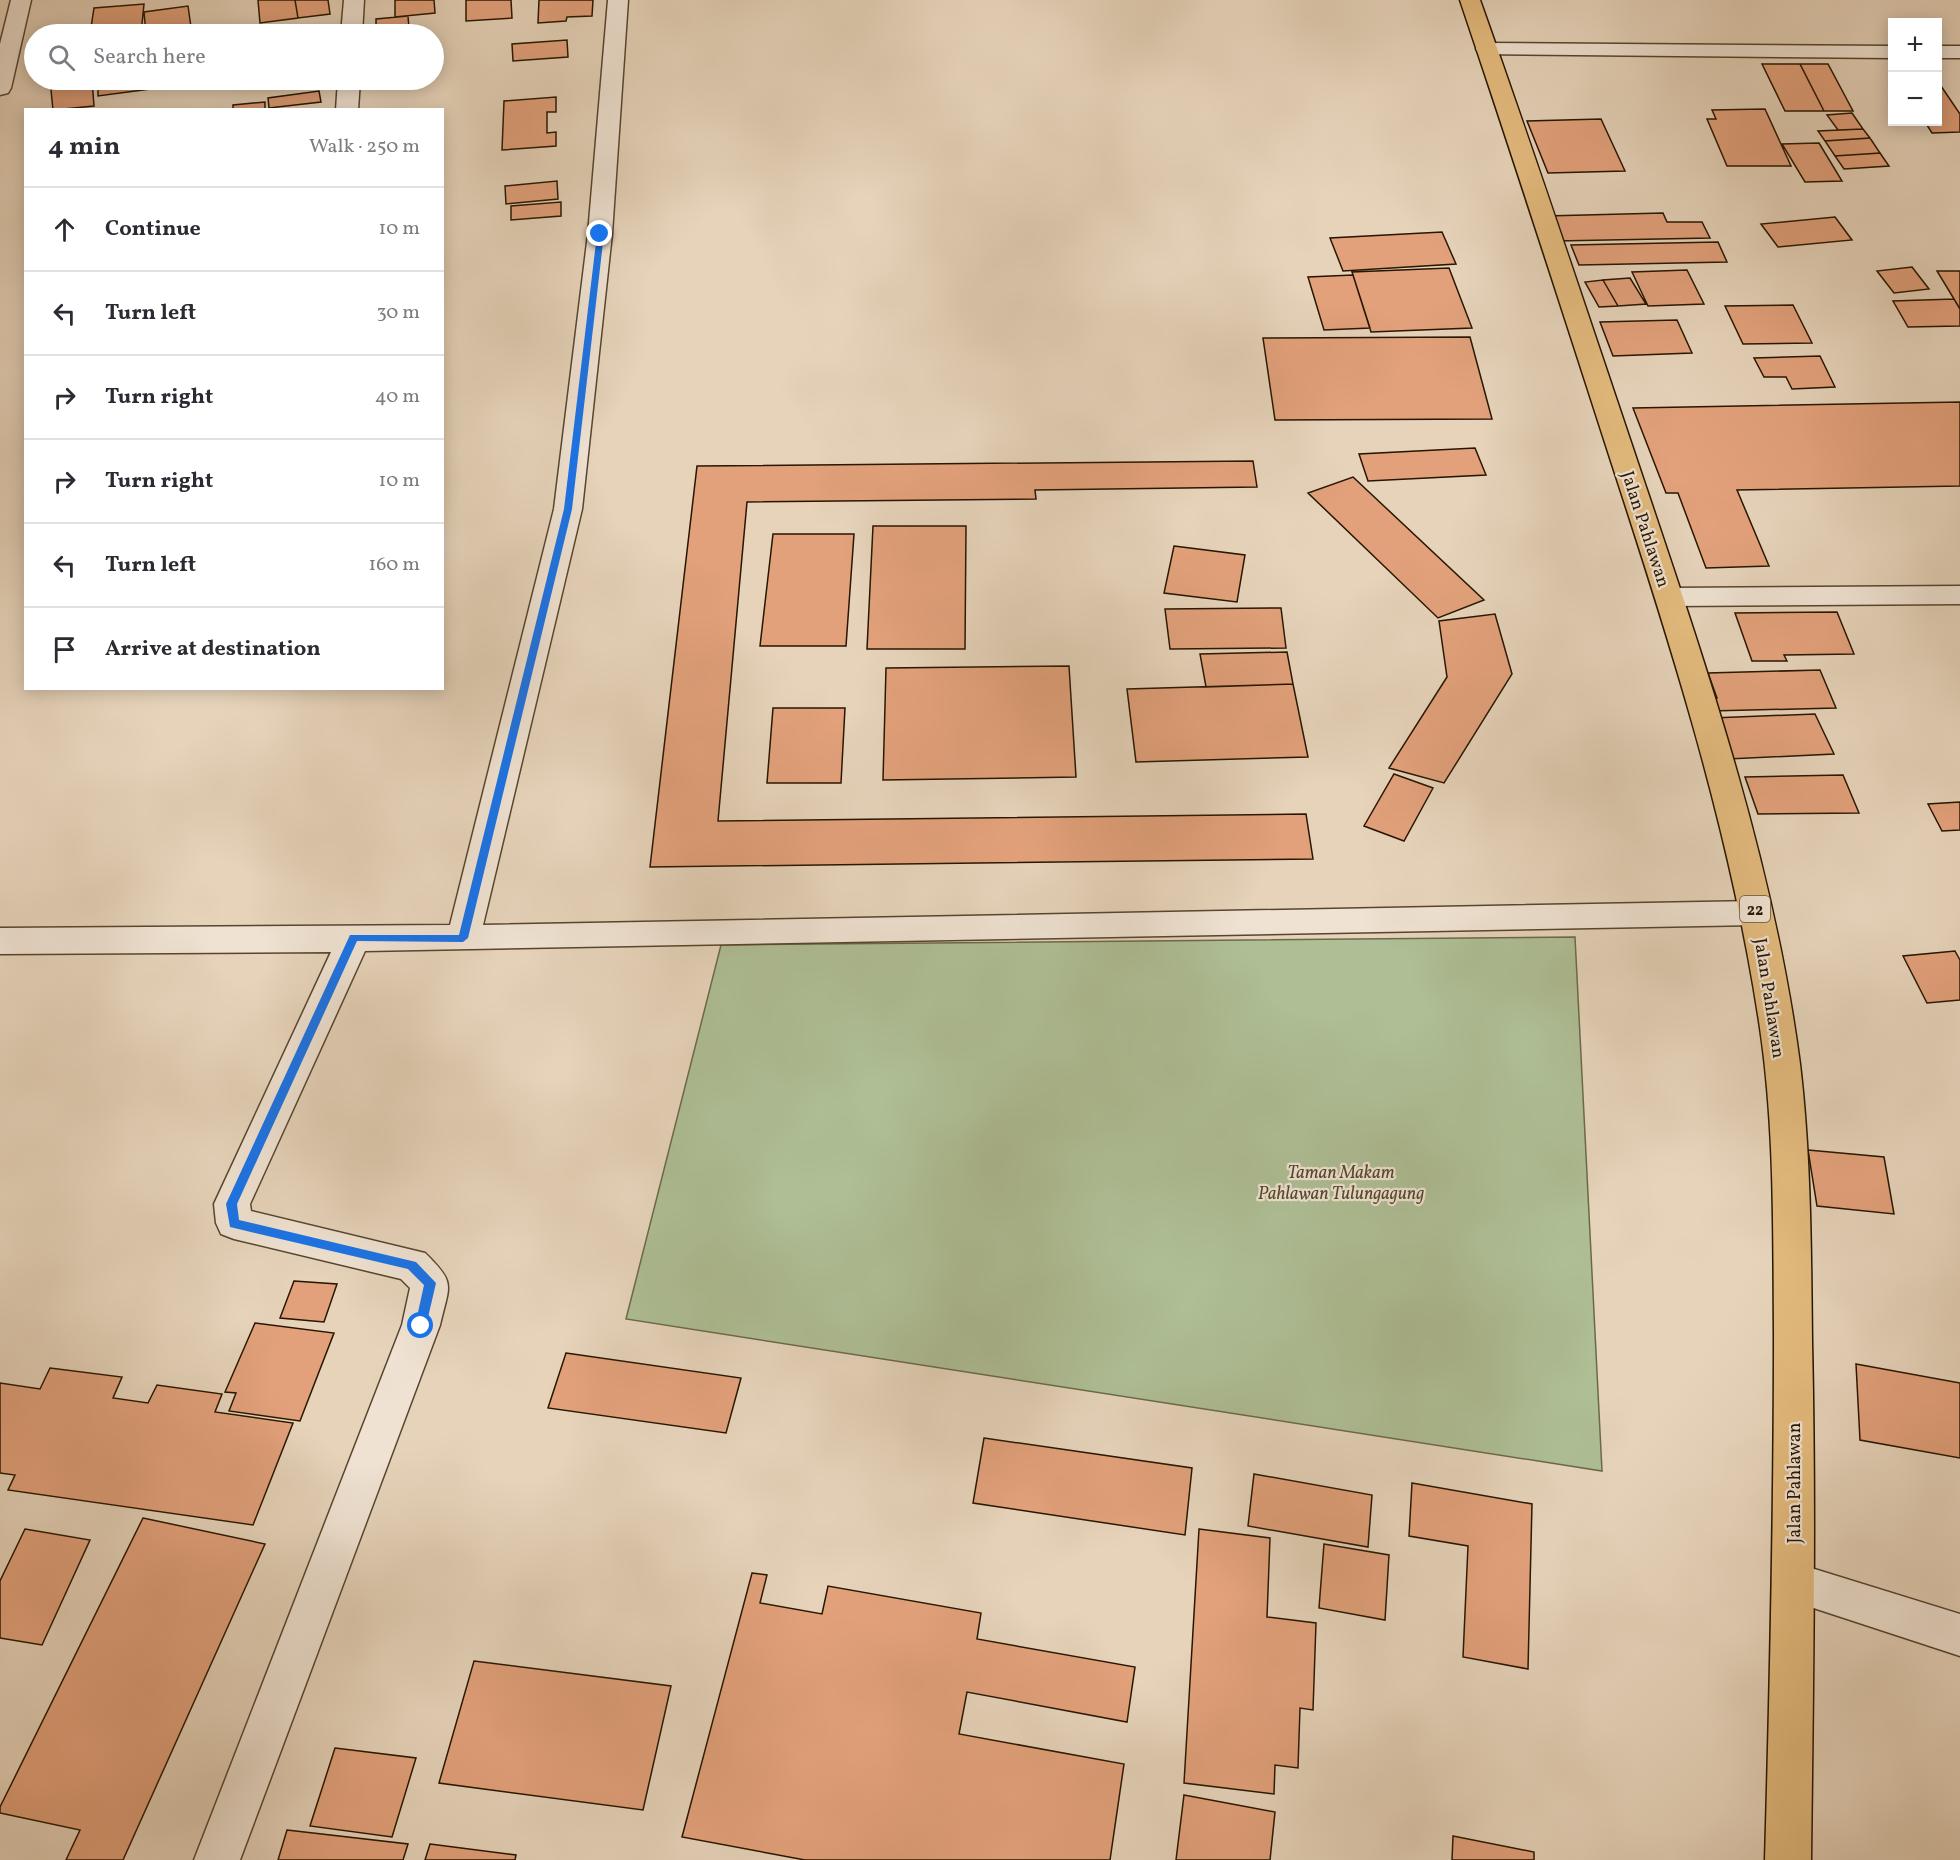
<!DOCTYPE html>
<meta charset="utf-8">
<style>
:root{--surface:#fff;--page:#f2f2f3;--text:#2b2b33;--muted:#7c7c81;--line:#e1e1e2}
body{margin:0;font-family:Vollkorn,serif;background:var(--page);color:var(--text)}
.controls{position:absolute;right:18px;top:18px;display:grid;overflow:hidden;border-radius:0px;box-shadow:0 3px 15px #0003}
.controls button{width:54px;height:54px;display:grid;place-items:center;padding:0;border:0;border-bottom:2px solid var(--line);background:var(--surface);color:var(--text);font:30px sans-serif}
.stop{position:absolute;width:18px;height:18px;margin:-14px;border:4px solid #1a73e8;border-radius:50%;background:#fff}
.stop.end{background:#1a73e8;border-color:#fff;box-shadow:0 2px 6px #0008}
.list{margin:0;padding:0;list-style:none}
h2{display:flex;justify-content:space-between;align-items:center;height:78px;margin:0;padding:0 24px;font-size:26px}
h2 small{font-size:20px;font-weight:400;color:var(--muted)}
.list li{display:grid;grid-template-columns:39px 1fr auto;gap:18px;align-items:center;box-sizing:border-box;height:84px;padding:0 24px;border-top:2px solid var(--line)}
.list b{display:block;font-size:22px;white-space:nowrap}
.list em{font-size:20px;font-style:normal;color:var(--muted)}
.icon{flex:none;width:33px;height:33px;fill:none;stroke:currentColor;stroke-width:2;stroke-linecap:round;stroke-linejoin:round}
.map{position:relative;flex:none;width:1960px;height:1860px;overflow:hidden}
.search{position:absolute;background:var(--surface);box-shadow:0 3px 15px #0003;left:24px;top:24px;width:420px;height:66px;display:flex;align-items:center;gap:15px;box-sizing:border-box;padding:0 21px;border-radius:33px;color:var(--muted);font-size:22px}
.panel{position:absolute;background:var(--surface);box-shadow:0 3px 15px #0003;left:24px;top:108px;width:420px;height:582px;border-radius:0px}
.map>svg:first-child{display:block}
</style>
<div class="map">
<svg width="1960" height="1860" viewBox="0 0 1960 1860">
<rect width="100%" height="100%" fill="#e6d3ba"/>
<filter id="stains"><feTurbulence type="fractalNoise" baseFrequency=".00333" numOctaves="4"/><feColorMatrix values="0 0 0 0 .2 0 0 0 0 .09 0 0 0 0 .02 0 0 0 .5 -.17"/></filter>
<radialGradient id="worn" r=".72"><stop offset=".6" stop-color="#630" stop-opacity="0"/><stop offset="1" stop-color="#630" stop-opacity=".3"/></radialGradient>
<path fill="#aebe95" stroke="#6a6a4a" stroke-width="1.5" d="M1575,937L1602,1471L626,1319L721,945Z"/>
<path fill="#e2a17b" stroke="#271600" stroke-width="1.5" d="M258,0H295L298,18L260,23Z
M295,0H328L330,14L298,18Z
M395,0H434L435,13L395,17Z
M466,0H511L512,18L466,21Z
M539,0H593L592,16L567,17L566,21L538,23Z
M144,4L141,34H90L94,8Z
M188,6L192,34H146L144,12Z
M408,16L409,28L376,31V19Z
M241,29V34H205V33Z
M567,40L568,57L513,61L512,44Z
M1762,64H1800L1824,111H1785Z
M1800,64H1828L1853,111H1824Z
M50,80H92L94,106L53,110Z
M98,80H150V89L98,96Z
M1941,86L1960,114V132L1932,133L1925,122H1938V87Z
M319,91L321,102L269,108L268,98Z
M556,97V112H547V133L556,132V146L502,150L504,101Z
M265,102V110H233V105Z
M1765,109L1791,166H1727L1707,119H1716L1712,110Z
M1852,113L1863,129L1838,130L1827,115Z
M1601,119L1625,171L1548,173L1527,121Z
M1863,129L1870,138L1825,141L1818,131Z
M1870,138L1880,153L1835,156L1825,141Z
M1819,143L1842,181L1805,182L1782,144Z
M1880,153L1889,166L1844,169L1835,156Z
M557,181L558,199L506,204L505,186Z
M561,202V216L511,220V206Z
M1663,213L1667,222H1702L1710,238L1556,241L1546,216Z
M1835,217L1852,240L1778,247L1761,224Z
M1442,232L1456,264L1343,271L1330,238Z
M1718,242L1727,262L1579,265L1571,245Z
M1912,267L1929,289L1894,293L1877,271Z
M1449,268L1472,328L1371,332L1352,272Z
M1687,270L1704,304L1648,306L1632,272Z
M1937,271H1960V309L1954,299Z
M1353,275L1370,328L1324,330L1308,277Z
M1630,278L1646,304L1618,306L1603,280Z
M1603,280L1618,306L1599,307L1585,282Z
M1954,299L1960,309V326L1908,327L1893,301Z
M1793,305L1812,343L1743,344L1725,306Z
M1677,320L1692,353L1613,356L1600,322Z
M1470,337L1492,419L1275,420L1263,338Z
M1820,356L1835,387L1792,389L1786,377H1764L1754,358Z
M1960,402V486L1737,490L1769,566L1706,568L1678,493H1666L1633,408Z
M1475,448L1486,475L1368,481L1359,454Z
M1253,461L1257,487L1035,490L1036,499L747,502L718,821L1306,814L1313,859L650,867L697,466Z
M1353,477L1484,600L1438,618L1308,493Z
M873,526H966L965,649H867Z
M773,534H854L846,646H760Z
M1174,546L1245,555L1237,602L1164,593Z
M1281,608L1286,648L1170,649L1165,609Z
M1837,612L1854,654L1784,655L1787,661H1752L1735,613Z
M1495,614L1512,674L1444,783L1389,768L1447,677L1439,621Z
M1287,652L1293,684L1206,687L1200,654Z
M1069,666L1076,777L883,780L886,668Z
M1820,670L1836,708L1710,711L1705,698H1717L1708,673Z
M1293,684L1308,757L1136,762L1127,689Z
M773,708H845L841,783H767Z
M1815,714L1834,754L1728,759L1712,718Z
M1394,774L1433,788L1404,841L1364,826Z
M1843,775L1859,813L1758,814L1745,777Z
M1960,802V830L1942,831L1928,804Z
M1955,951L1960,960V1000L1927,1003L1903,956Z
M1808,1150L1884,1157L1894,1214L1817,1206Z
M294,1281L337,1284L324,1322L280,1318Z
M255,1323L334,1333L300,1421L229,1411L236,1393L225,1392Z
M566,1353L741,1378L726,1433L548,1408Z
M1856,1364L1960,1383V1458L1860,1440Z
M50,1368L122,1377L113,1398L148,1403L157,1385L222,1394L215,1412L293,1423L253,1525L8,1490L15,1475L0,1473V1383L40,1389Z
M984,1438L1192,1468L1185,1535L973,1503Z
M1254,1474L1372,1495L1368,1547L1248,1526Z
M1412,1483L1532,1504L1528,1669L1463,1657L1468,1546L1409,1536Z
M143,1518L265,1544L123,1860H66L80,1830L0,1813V1807Z
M25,1529L90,1540L42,1645L0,1638V1581Z
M1199,1529L1270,1538L1267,1617L1316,1623L1313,1710L1300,1708L1298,1768L1275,1765L1274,1794L1184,1783Z
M1324,1544L1389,1555L1385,1620L1319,1608Z
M752,1573L767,1575L760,1603L822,1614L828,1586L981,1613L977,1639L1135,1667L1127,1722L967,1692L959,1734L1124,1764L1110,1860H805L682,1837Z
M474,1661L671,1686L643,1810L439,1783Z
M335,1748L416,1758L392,1837L310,1826Z
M1184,1795L1275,1812L1270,1860H1176Z
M287,1830L408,1844L403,1860H278Z
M1453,1836L1534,1852V1860H1452Z
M430,1844L516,1855L515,1860H425Z"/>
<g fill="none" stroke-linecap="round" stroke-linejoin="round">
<defs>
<path id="minor" d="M11,0H31L11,88L8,93L0,95V44Z
M344,0H364L362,34H341Z
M608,0H628L612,234L582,509L483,925L1756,901L1768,904L1772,913L1768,922L1756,925L365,951L250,1204L251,1211L425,1253C457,1284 449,1285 440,1325L240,1860H194L402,1325L410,1288L401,1279L234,1239L221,1234L216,1223L214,1204L331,952L0,954V928L450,925L554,509L588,234Z
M1487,43L1892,46V58L1479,54L1476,49L1479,44Z
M1938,46H1960V58H1938Z
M338,80H360L358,110H336Z
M1960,586V604L1669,606L1659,604L1655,597L1659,590L1669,588Z
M1795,1563L1960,1614V1656L1780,1597L1774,1583L1780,1569Z"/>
<path id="highway" d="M1460,0H1480C1537,160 1590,321 1644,481C1708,671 1774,865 1800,1064C1811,1156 1811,1249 1812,1342C1816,1515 1813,1687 1811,1860H1765C1770,1685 1774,1509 1774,1334C1773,1232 1775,1129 1760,1028C1731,832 1670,642 1609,455C1560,303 1511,151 1460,0Z"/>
</defs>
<use href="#minor" stroke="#57452e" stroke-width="3"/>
<use href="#highway" stroke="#271600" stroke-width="3"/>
<use href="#minor" fill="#efe2d2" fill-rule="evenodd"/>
<use href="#highway" fill="#e3ba7d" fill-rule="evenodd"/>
</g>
<path fill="#1a73e8" d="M600,232L604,234L572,509L468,938L463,942L357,941L237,1204L239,1220L416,1262L436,1283L426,1326L421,1331L415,1326L424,1285L408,1269L230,1227L226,1204L350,935H459L564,509L597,234Z"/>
<g text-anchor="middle" stroke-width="4.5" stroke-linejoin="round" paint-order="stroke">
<rect fill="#efe2d2" stroke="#63533f" stroke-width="1.5" x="1740" y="896" width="30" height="26" rx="4.5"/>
<g font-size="16" font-weight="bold" fill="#271600">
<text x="1755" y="915">22</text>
</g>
<g font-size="18" fill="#271600" stroke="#efe2d2">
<text transform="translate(1646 529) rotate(72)" y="6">Jalan Pahlawan</text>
<text transform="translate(1770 998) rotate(81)" y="6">Jalan Pahlawan</text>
<text transform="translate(1794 1483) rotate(-90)" y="6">Jalan Pahlawan</text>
</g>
<g font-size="18" font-style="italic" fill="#50482d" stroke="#efe2d2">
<text x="1341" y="1178">Taman Makam<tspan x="1341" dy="21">Pahlawan Tulungagung</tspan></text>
</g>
</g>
<rect width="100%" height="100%" filter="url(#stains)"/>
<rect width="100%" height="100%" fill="url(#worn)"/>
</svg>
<div class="controls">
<button>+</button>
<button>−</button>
</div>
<div class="stop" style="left:421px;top:1326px"></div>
<div class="stop end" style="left:600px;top:234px"></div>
<div class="search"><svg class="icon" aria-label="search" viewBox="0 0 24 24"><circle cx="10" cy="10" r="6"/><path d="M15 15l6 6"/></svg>Search here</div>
<section class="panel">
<h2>4 min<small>Walk · 250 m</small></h2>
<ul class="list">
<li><svg class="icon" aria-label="ahead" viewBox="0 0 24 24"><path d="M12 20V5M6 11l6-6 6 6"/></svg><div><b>Continue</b></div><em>10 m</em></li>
<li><svg class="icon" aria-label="left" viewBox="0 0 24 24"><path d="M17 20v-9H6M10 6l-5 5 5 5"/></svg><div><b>Turn left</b></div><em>30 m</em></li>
<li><svg class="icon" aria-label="right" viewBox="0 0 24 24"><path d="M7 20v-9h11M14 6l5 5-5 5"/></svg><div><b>Turn right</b></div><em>40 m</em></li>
<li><svg class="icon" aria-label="right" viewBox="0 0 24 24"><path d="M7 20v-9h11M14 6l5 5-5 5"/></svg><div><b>Turn right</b></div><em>10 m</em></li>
<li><svg class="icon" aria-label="left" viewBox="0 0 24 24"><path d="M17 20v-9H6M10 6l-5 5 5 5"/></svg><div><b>Turn left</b></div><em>160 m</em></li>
<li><svg class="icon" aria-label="arrive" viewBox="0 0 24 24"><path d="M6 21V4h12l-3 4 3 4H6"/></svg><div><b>Arrive at destination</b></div></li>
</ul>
</section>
</div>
